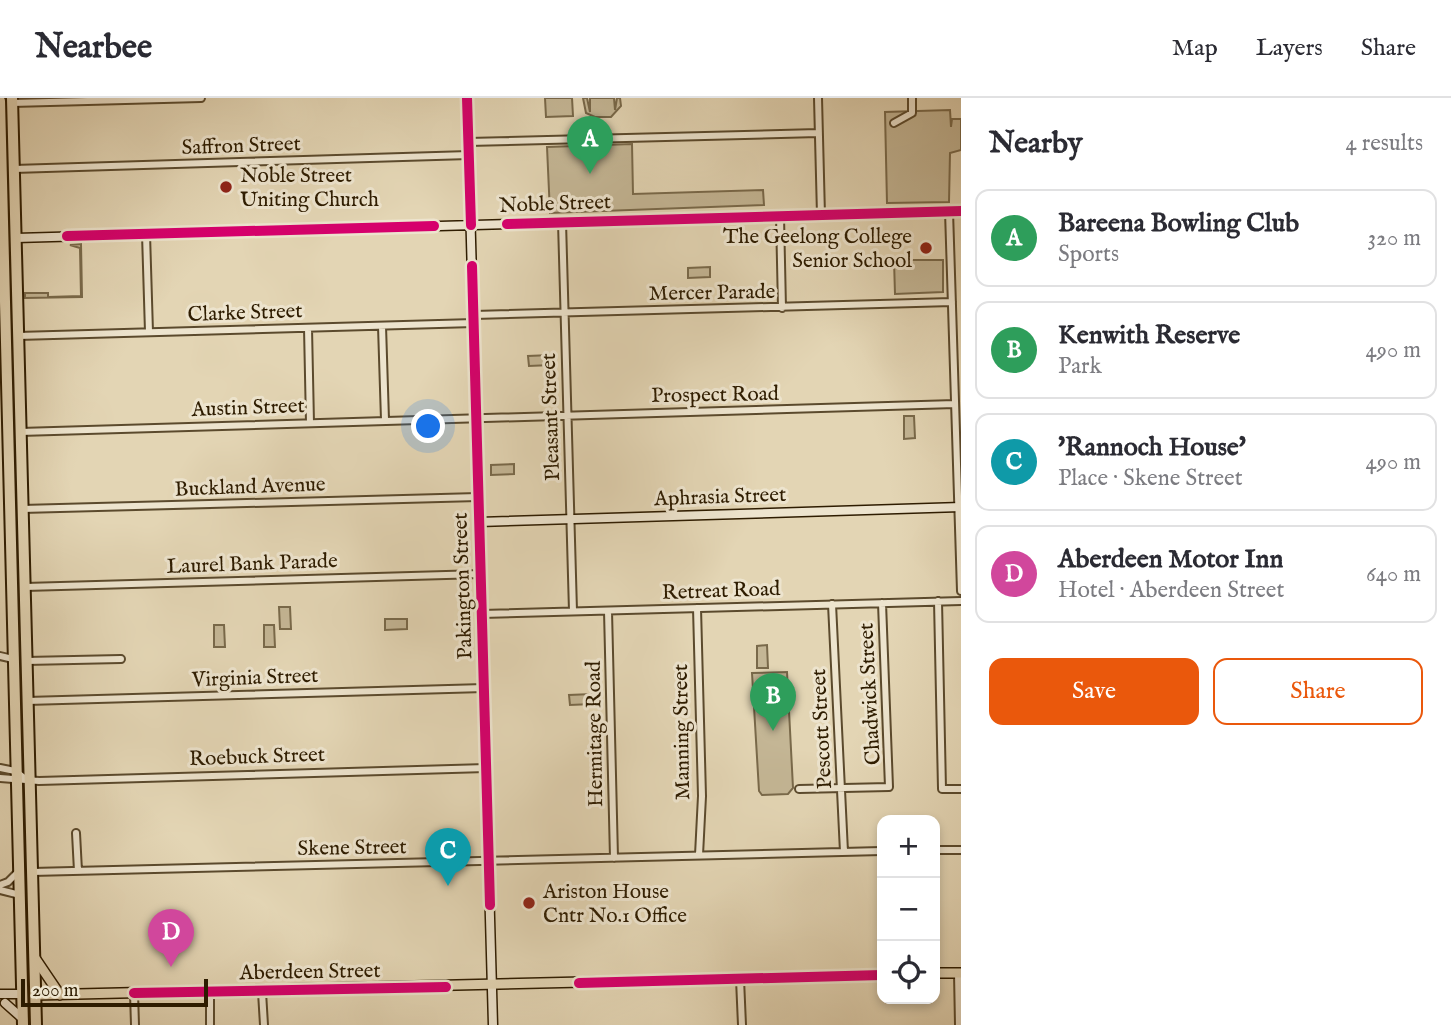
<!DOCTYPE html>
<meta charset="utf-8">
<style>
:root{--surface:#fff;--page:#f7f7f7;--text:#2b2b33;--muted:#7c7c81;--line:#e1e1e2;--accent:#ea580c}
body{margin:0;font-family:"IM FELL English",serif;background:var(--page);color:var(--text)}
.controls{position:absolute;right:21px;bottom:21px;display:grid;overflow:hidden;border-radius:14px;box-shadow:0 4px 10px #0003}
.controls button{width:63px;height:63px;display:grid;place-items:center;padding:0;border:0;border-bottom:2px solid var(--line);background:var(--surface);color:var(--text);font:35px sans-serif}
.scale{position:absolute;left:21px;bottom:18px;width:187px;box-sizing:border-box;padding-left:7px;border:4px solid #2e1c00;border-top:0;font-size:19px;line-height:24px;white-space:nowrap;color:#2e1c00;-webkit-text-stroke:5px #ede4ce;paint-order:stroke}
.you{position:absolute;left:429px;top:329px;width:24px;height:24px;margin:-18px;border:5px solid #fff;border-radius:50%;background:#1a73e8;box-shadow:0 0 0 10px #1a73e833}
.badge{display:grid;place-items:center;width:46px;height:46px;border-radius:50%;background:var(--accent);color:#fff;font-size:23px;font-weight:700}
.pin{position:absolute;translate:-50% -58px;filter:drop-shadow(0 2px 4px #0008)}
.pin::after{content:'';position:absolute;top:37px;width:24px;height:21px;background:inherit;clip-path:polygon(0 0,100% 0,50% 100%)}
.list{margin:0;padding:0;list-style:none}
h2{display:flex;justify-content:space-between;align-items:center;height:91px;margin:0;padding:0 28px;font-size:30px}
h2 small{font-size:23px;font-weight:400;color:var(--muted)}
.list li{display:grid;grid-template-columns:46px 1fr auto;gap:21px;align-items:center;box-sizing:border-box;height:98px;margin:0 14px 14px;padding:0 14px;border:2px solid var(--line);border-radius:14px}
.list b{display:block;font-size:26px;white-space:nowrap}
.list p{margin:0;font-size:23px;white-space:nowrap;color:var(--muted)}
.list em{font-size:23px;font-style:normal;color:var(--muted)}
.actions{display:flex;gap:14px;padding:21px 28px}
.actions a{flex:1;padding:16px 0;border:2px solid var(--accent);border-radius:14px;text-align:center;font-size:24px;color:var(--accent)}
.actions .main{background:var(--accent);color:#fff}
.icon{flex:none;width:38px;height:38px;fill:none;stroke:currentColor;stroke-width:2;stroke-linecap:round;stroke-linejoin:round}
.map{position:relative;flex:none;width:961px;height:927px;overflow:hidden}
header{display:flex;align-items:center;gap:42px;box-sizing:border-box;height:98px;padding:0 35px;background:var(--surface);border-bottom:2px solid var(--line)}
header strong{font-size:33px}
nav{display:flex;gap:38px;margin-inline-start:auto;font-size:24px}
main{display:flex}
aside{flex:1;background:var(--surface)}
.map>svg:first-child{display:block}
</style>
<header>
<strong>Nearbee</strong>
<nav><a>Map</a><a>Layers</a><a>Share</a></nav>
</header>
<main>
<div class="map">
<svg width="961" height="927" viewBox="0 0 961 927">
<rect width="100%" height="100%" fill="#e3d5b4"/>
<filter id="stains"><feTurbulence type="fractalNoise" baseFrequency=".00286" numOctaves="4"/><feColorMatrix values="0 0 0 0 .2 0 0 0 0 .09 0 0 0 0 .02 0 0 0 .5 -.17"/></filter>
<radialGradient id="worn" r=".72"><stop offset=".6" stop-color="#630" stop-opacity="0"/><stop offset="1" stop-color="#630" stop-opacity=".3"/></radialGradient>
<path fill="#c4b695" stroke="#79694a" stroke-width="2" d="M545,0H572L573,18L546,19Z
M583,0H587L590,14V0H614L615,12L617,0H620L621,8L611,19H595L586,15Z
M950,12L951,29L952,21H961V52L950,55L949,104L887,105L885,14Z
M632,46L633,96L763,92L764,107L550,115L547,49Z
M81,146L82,199L25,200V195H48V199L81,198L80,150L70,147Z
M894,162H943V194L895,196Z
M710,169V179L688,180V170Z
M551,257V267L529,268L528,258Z
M904,318H914L915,340L904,341Z
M514,366V376L491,377V367Z
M279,509H290L291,531H280Z
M385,521H407V531L385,532Z
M214,527H224L225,549H214Z
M264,527H274L275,549H264Z
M767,547L768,570H757V548Z
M787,574L793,690L788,696L762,697L759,693L752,575Z
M592,596V606L570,607L569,597Z"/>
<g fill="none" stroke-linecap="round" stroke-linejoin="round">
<defs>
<path id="street" d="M818,0L821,117
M12,5L201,0
M894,25L912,15V0
M468,44L818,35
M14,71L469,57
M949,113L961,493
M780,118L782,210
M562,124L573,513
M146,136L149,234
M474,217L952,204
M382,228L385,322
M308,230L310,325
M18,238L474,225
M20,334L955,306
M22,411L478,399
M25,489L481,476
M938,503L942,691H961
M832,506L844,754
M697,510L702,698L699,757
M608,513L614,760
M482,516L961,503
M0,558L13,561
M26,563L121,561
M27,603L484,590
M0,670L15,673L28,683
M0,680L39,683L486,670
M799,691L889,689L882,505
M76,735L78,773
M935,752H961
M32,774L882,753
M0,787L8,784L18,774
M0,792L20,797
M958,875L959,927
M740,881L742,927
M210,894V927
M262,894L264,927
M134,895L135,927"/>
<path id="secondary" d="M467,0L493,927
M16,140L961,113
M479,424L961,409
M0,896H22
M5,905L23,921"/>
<path id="primary" d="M35,860L60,897
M935,875H961
M36,897L882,877"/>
<path id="highway" d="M12,0L36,927
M0,3L23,927"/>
</defs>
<use href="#street" stroke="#5b4a2d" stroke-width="10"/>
<use href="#secondary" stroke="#2e1c00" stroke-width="11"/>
<use href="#primary" stroke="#2e1c00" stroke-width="12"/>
<use href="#highway" stroke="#2e1c00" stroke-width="14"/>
<use href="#street" stroke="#ede4ce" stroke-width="6"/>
<use href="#secondary" stroke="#ede4ce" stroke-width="8"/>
<use href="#primary" stroke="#e3d5b4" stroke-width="9"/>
<use href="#highway" stroke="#e3d5b4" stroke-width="10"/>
<defs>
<path id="cycleway" d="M467,0L471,127
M507,126L961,113
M67,138L434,128
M472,168L490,807
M579,885L882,877
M134,895L446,889"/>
</defs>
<use href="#cycleway" stroke="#ede4ce" stroke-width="15"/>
<use href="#cycleway" stroke="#d6006c" stroke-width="10"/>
</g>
<g fill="#8f2418" stroke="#ede4ce" stroke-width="2.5">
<circle cx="226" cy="89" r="7"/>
<circle cx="926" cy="150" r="7"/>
<circle cx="529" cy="805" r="7"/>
</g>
<g text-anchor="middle" stroke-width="6" stroke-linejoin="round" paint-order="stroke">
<g font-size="21" fill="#2e1c00" stroke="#ede4ce">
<text transform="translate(241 47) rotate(-2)" y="7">Saffron Street</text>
<text transform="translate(555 105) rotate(-2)" y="7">Noble Street</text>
<text transform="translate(712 194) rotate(-1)" y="7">Mercer Parade</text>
<text transform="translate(245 214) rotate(-2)" y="7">Clarke Street</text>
<text transform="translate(715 296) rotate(-1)" y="7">Prospect Road</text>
<text transform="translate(248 309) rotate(-2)" y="7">Austin Street</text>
<text transform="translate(550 319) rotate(-92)" y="7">Pleasant Street</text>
<text transform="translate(250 388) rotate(-2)" y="7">Buckland Avenue</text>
<text transform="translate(720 398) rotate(-2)" y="7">Aphrasia Street</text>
<text transform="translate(252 465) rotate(-2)" y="7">Laurel Bank Parade</text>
<text transform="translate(462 488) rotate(-92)" y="7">Pakington Street</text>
<text transform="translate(721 492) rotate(-2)" y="7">Retreat Road</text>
<text transform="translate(255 579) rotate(-2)" y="7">Virginia Street</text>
<text transform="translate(869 596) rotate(-93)" y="7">Chadwick Street</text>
<text transform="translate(821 631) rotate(-93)" y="7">Pescott Street</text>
<text transform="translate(681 634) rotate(-91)" y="7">Manning Street</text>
<text transform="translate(594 636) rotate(-91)" y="7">Hermitage Road</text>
<text transform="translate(257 658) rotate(-2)" y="7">Roebuck Street</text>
<text transform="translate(352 749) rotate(-1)" y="7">Skene Street</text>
<text transform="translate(310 873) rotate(-1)" y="7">Aberdeen Street</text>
</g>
<g font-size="21" fill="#2e1c00" stroke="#ede4ce" text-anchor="start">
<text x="240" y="84">Noble Street<tspan x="240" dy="24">Uniting Church</tspan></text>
<text x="912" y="145" text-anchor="end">The Geelong College<tspan x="912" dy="24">Senior School</tspan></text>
<text x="543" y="800">Ariston House<tspan x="543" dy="24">Cntr No.1 Office</tspan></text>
</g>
</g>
<rect width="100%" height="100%" filter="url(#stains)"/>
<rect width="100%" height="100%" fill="url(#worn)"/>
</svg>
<div class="controls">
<button>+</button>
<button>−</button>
<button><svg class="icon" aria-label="locate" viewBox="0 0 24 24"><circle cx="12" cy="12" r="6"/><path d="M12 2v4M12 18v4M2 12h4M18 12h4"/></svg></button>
</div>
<div class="scale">200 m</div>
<div class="you"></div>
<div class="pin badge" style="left:590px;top:76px;background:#2e9e5b">A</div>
<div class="pin badge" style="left:773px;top:633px;background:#2e9e5b">B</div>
<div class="pin badge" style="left:448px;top:788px;background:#0f9aa8">C</div>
<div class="pin badge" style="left:171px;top:869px;background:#d1479c">D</div>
</div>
<aside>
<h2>Nearby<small>4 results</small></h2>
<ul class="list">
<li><span class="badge" style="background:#2e9e5b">A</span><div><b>Bareena Bowling Club</b><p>Sports</p></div><em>320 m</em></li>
<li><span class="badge" style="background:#2e9e5b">B</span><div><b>Kenwith Reserve</b><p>Park</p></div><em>490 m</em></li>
<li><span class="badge" style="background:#0f9aa8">C</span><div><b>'Rannoch House'</b><p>Place · Skene Street</p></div><em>490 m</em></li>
<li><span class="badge" style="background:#d1479c">D</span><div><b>Aberdeen Motor Inn</b><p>Hotel · Aberdeen Street</p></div><em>640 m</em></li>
</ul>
<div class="actions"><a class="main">Save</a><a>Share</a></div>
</aside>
</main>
